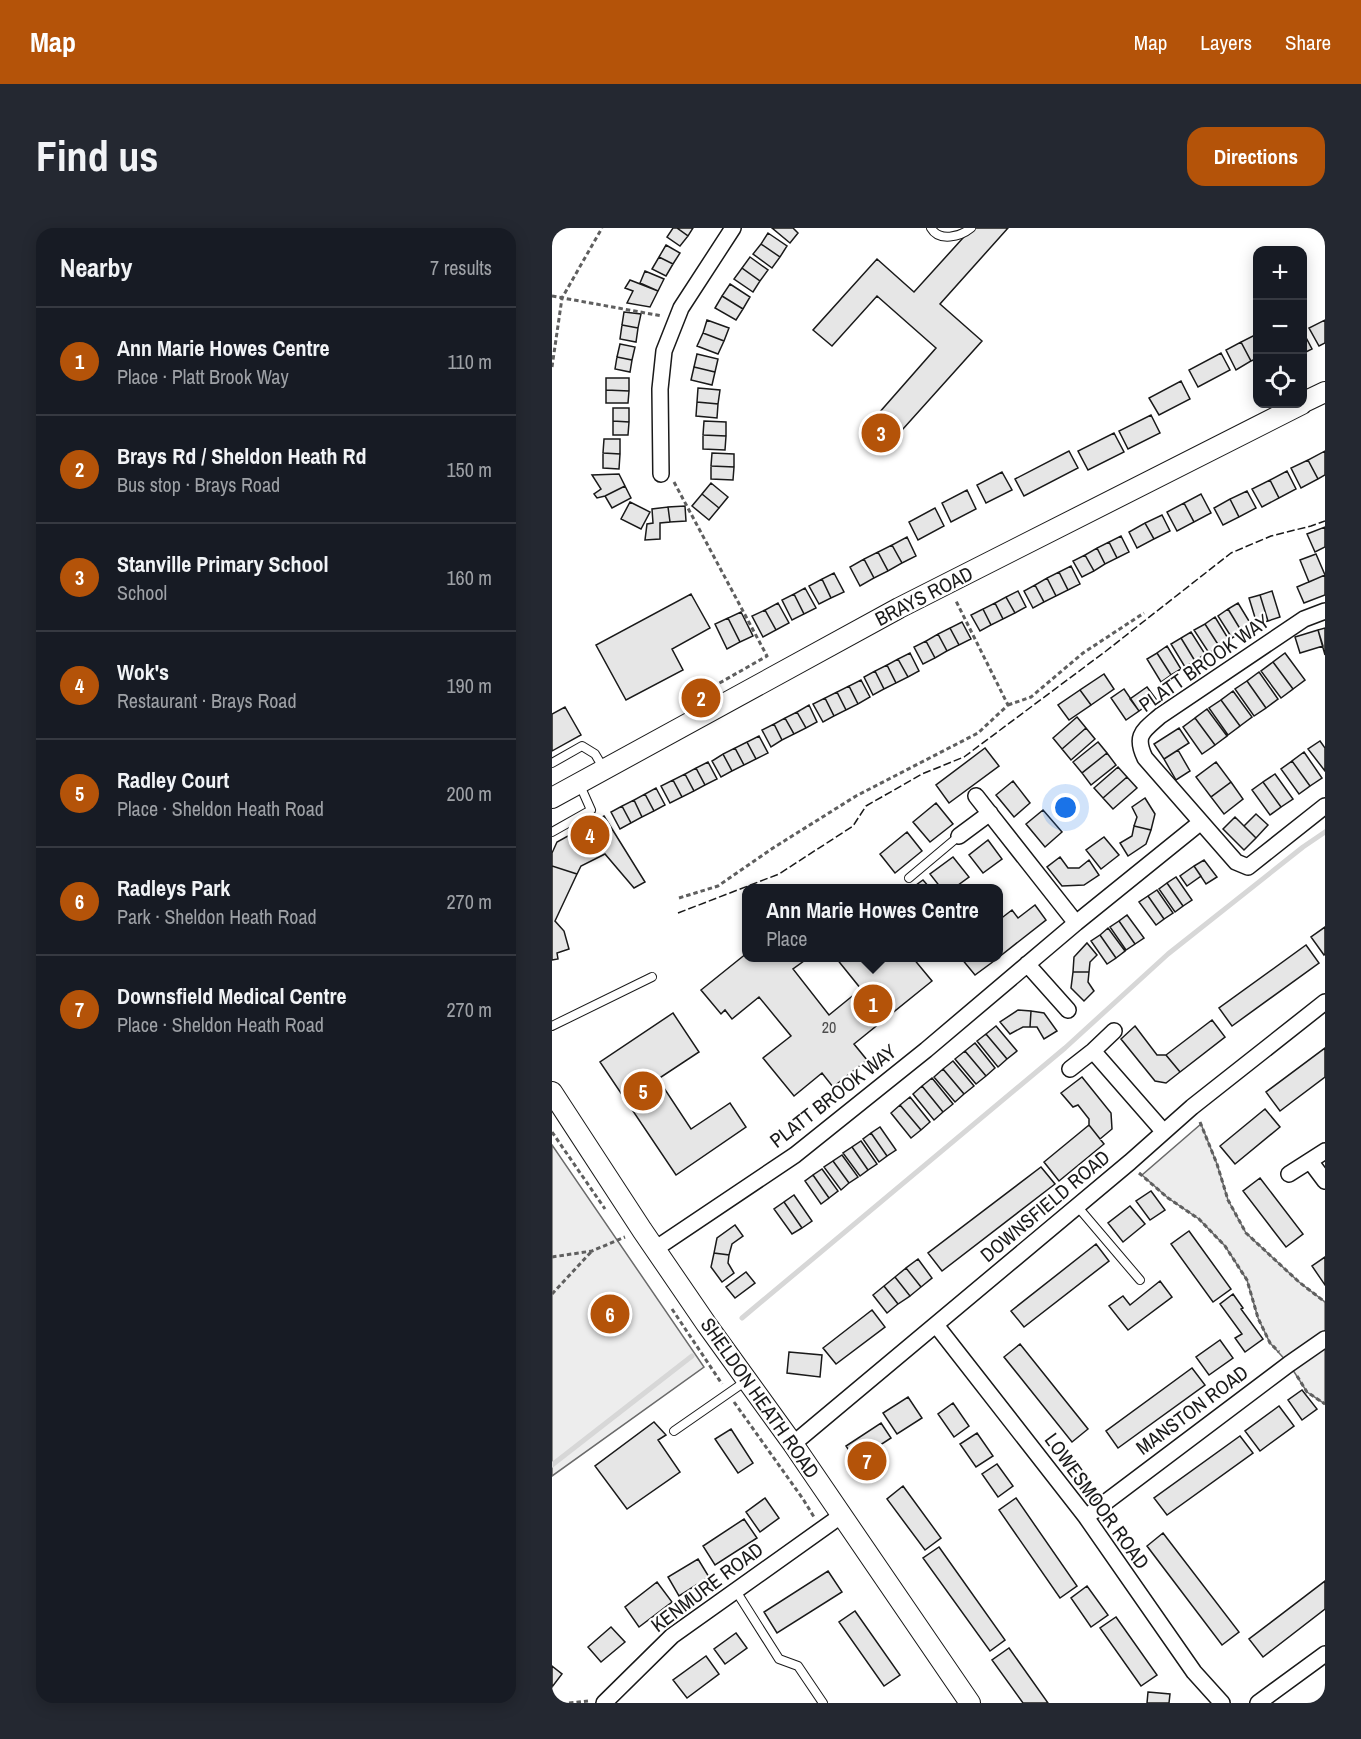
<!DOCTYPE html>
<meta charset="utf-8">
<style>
:root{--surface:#171b24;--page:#242831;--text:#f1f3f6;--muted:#9ea1a6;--line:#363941;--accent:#b45309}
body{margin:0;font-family:"Archivo Narrow",sans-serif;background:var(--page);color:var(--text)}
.controls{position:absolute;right:18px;top:18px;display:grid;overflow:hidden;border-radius:12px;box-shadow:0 3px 15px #0003}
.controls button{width:54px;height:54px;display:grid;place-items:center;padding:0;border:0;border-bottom:2px solid var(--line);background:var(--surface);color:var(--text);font:30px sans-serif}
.you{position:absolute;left:514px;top:580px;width:21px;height:21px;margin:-15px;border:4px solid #fff;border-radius:50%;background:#1a73e8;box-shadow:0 0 0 9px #1a73e833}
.badge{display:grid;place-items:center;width:39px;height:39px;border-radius:50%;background:var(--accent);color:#fff;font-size:20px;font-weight:700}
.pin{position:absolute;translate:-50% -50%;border:3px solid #fff;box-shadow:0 2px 6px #0006}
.popup{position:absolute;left:190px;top:656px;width:261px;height:78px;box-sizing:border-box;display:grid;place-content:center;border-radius:12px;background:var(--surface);filter:drop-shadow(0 2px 4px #0005);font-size:20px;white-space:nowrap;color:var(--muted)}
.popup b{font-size:22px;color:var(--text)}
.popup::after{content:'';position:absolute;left:50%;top:100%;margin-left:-12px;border:12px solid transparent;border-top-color:var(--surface)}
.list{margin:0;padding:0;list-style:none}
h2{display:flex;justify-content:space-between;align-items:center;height:78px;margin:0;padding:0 24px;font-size:26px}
h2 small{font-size:20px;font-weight:400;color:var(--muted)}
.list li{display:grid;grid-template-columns:39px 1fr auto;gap:18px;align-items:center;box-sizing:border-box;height:108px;padding:0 24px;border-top:2px solid var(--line)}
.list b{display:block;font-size:22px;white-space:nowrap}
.list p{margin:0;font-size:20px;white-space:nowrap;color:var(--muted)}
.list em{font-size:20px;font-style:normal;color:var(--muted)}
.icon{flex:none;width:33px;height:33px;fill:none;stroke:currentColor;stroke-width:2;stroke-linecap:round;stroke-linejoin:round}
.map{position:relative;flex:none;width:773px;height:1475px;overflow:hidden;border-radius:18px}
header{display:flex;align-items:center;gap:36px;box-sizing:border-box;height:84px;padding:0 30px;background:var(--accent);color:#fff}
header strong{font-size:28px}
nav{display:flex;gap:33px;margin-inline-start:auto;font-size:21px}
.intro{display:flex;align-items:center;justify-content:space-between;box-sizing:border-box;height:144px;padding:0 36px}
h1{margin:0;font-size:42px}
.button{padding:15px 27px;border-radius:18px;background:var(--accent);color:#fff;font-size:21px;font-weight:700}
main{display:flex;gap:36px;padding:0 36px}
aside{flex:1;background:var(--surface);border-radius:18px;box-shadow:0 3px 15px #0003}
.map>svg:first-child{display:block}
</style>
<header>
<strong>Map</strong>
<nav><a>Map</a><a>Layers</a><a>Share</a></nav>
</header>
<div class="intro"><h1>Find us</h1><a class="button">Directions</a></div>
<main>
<aside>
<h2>Nearby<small>7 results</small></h2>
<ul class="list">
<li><span class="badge">1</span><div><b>Ann Marie Howes Centre</b><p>Place · Platt Brook Way</p></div><em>110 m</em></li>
<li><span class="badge">2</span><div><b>Brays Rd / Sheldon Heath Rd</b><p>Bus stop · Brays Road</p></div><em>150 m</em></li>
<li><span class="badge">3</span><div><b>Stanville Primary School</b><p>School</p></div><em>160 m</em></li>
<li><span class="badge">4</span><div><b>Wok's</b><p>Restaurant · Brays Road</p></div><em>190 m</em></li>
<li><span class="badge">5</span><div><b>Radley Court</b><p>Place · Sheldon Heath Road</p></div><em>200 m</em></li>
<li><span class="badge">6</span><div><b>Radleys Park</b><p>Park · Sheldon Heath Road</p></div><em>270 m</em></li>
<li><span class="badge">7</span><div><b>Downsfield Medical Centre</b><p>Place · Sheldon Heath Road</p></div><em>270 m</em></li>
</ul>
</aside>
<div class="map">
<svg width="773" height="1475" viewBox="0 0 773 1475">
<rect width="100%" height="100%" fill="#fff"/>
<path fill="#ededed" stroke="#6a6a6a" stroke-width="1.5" d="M649,896L665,936L676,972L694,1005L747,1054L773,1074V1176L755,1164L737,1136L718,1115L706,1090L695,1052L673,1018L647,991L616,970L590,947Z
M0,917L152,1139L0,1248Z"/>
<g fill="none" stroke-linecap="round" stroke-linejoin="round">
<path stroke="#d7d7d7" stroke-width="5" d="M190,1090L513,820L616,726L751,619L773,604
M0,1237L140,1128"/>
</g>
<path fill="#e6e6e6" stroke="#1a1a1a" stroke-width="1.5" d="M121,0H125L136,8L128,18L115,9Z
M125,0H141L136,8Z
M220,0H241L246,5L238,15Z
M420,0H456L388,76L430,113L333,221L312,202L384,120L325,68L280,118L261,102L325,31L362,64Z
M216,5L235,18L228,29L209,16Z
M209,16L228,29L220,40L201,26Z
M114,17L128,25L121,36L107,29Z
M107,29L121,36L114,48L100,41Z
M198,29L216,42L208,53L190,40Z
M190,40L208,53L201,64L182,51Z
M93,43L112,51L106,63L88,55Z
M78,52L106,63L98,79L75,75L81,63L73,60Z
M178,56L198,69L191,81L170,68Z
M170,68L191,81L184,92L163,80Z
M72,84L89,86L86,100L70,97Z
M155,92L177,100L172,113L151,105Z
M773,92V115L767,118L757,100Z
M70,97L86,100L84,114L68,111Z
M750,102L760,121L750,126Z
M151,105L172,113L166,126L145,118Z
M705,106L706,130L699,133L689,114Z
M689,114L699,133L684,142L674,122Z
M68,116L83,119L80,132L65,129Z
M669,125L678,142L646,159L637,142Z
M145,126L166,131L163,144L142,139Z
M65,129L80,132L78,144L63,141Z
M142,139L163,144L160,157L139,152Z
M54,150H77V163L54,162Z
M629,153L638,171L607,187L597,170Z
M146,160L168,162L166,176L145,174Z
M54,162L77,163L76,175H54Z
M145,174L166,176L165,190L144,188Z
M61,180H77V194L61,193Z
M599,187L608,205L576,221L567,203Z
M61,193L77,194L76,207H61Z
M152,193L174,194V208L151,207Z
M562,205L572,224L536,242L526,223Z
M151,207L174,208L173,222L151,221Z
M52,211H68V226L51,225Z
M517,223L526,240L472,268L463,251Z
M773,223V247L766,251L756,232Z
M51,225L68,226L67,241L51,240Z
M160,225L182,226V239L159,238Z
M756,232L766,251L749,260L739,240Z
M159,238L182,239L181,252L159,251Z
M735,243L744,261L727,270L718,252Z
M450,244L460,262L434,275L425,257Z
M67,246L73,258L53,268L45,270L42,266L49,261L40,247Z
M718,252L727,270L710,279L700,261Z
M159,255L176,269L167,280L150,266Z
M73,258L79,270L60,280L53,268Z
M415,262L424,281L399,294L390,275Z
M695,263L704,280L687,289L678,271Z
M150,266L167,280L157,292L140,278Z
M649,266L659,285L642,294L632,275Z
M678,271L687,289L671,297L662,280Z
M78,274L98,284L89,301L69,291Z
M632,275L642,294L625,303L615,284Z
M133,278L134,293L118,294L116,279Z
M116,279L118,294L108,295V311L93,312L95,296L101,295L100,281Z
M383,280L392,298L366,312L357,294Z
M610,287L618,303L602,311L593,295Z
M593,295L602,311L585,320L577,304Z
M773,299V319L763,324L755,306Z
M569,308L577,324L565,330L557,314Z
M355,309L364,328L350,335L340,317Z
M557,314L565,330L553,336L545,320Z
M340,317L350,335L336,343L326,324Z
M545,320L553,336L542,343L533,327Z
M326,324L336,343L322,350L312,331Z
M764,326L773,347L757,354L748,332Z
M533,327L542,343L530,349L521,333Z
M312,331L322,350L308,358L298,339Z
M519,338L528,356L516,362L507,344Z
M507,344L516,362L504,368L495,350Z
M282,345L292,364L279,370L270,351Z
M773,347V367L752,375L745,359Z
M495,350L504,368L492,374L483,357Z
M270,351L279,370L267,376L257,358Z
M483,357L492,374L481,380L472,363Z
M253,360L264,380L252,386L242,366Z
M466,363L474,379L463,385L454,369Z
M720,363L728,389L716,393L708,367Z
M139,366L158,400L120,421L131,442L74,472L44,417Z
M242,366L252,386L240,392L230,372Z
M708,367L716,393L705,396L697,370Z
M454,369L463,385L451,391L443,375Z
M226,375L237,395L224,402L213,382Z
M443,375L451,391L439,397L431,381Z
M686,375L700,398L690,404L676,381Z
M431,381L439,397L428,403L419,387Z
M676,381L690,404L680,410L666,388Z
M213,382L224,402L211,409L200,388Z
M189,384L201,408L188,414L176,390Z
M663,389L677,412L667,418L653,396Z
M176,390L188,414L175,421L163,396Z
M410,394L419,411L407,417L398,400Z
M653,396L667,418L657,425L642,402Z
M398,400L407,417L395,423L386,406Z
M773,400V427L766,402Z
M766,402L771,418L748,425L743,409Z
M639,404L653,426L643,433L629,410Z
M386,406L395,423L383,430L374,413Z
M629,410L643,433L633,439L619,416Z
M374,413L383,430L371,436L362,419Z
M615,418L629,441L619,447L605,425Z
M358,425L367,443L356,449L346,431Z
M605,425L619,447L609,454L595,431Z
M733,425L753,452L741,461L721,434Z
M346,431L356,449L344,455L335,437Z
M721,434L741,461L729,470L709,443Z
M335,437L344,455L332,461L323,443Z
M323,443L332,461L321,467L312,449Z
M707,444L726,471L714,480L695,453Z
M552,446L562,461L539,477L528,462Z
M309,452L318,469L306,476L297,458Z
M695,453L714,480L702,488L683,461Z
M297,458L306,476L294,482L285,464Z
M595,459L604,471L587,483L578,471Z
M572,461L587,483L574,492L559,470Z
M528,462L539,477L517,492L506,477Z
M681,463L700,489L688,498L669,472Z
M285,464L294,482L282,488L273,470Z
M273,470L282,488L271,494L261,476Z
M669,472L688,498L676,507L657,480Z
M257,477L265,494L254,500L245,484Z
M13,479L29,507L0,523V486Z
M655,481L675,508L663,517L643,490Z
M245,484L254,500L242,506L233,490Z
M525,489L534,500L510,521L501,510Z
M233,490L242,506L230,512L222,496Z
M643,490L663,517L650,526L631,499Z
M222,496L230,512L219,519L210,502Z
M534,500L543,511L519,532L510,521Z
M627,500L637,515L612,531L602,516Z
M207,508L216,525L204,531L195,514Z
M768,513L773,520V543L756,521Z
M195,514L204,531L192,537L183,520Z
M546,514L555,525L530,545L521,534Z
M183,520L192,537L180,543L171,526Z
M433,520L447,538L397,575L384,557Z
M626,522L638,543L624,552L612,531Z
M752,524L770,550L758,558L740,533Z
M555,525L564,537L539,557L530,545Z
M171,526L180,543L169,549L160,533Z
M740,533L758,558L747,566L729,541Z
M156,534L165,551L153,557L144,540Z
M664,534L679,554L659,569L644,549Z
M566,539L575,549L551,570L542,560Z
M144,540L153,557L142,563L133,546Z
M133,546L142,563L130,569L121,552Z
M723,546L741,571L729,579L711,554Z
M575,549L585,560L561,581L551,570Z
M121,552L130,569L118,575L109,558Z
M461,553L478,575L462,589L444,567Z
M679,554L691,571L672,586L659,569Z
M711,554L729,579L718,587L700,562Z
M104,560L113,577L102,583L93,566Z
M93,566L102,583L90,589L82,572Z
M593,570L603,586L599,602L582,598L585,589L580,579Z
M82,572L90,589L79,595L70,578Z
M384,575L401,596L378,614L361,594Z
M70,578L79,595L68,601L59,584Z
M491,582L510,604L493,619L474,596Z
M704,586L716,597L704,610L692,598Z
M52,588L93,654L82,660L53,626L29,638L25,646L0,638V625L5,614Z
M683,589L704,610L692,622L671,601Z
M582,598L599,602L594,616L576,628L568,615L580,608Z
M355,604L370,623L343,645L328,626Z
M552,609L567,627L549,641L534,622Z
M436,612L450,631L431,645L417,627Z
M401,629L417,649L402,660H389L378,646Z
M508,629L516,640H527L537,632L547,647L532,657L510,658L495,639Z
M652,632L665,649L654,656L642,638Z
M0,638L25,646L3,693L12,703L17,721L5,725L6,731L0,732Z
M642,638L649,648L635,658L628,648Z
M624,649L640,672L631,678L615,655Z
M371,652L378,660H360Z
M615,655L631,678L623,684L607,661Z
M605,662L621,685L612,691L596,668Z
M596,668L612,691L604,697L587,674Z
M483,677L494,692L447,729V692L460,682L466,690Z
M575,687L592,710L583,716L567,693Z
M567,693L583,716L574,722L558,699Z
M773,699V726L772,727L759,709Z
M556,700L573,723L564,730L548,707Z
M548,707L564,730L555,736L539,713Z
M535,715L545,727L538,734L537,744H521L522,729Z
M754,717L767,735L680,798L667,780Z
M195,725V730H256L241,741L277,787L309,761L284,730H356L357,731L361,730L380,753L302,816L315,832L281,859L270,845L242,868L211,830L239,808L207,769L180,791L173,782L169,786L149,762Z
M409,730H446L423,747Z
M521,744H537L536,754L542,763L532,773L519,760Z
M466,782L479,783L478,799H471L458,806L448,794Z
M479,783L492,785L505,803L492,811L485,799H478Z
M121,785L147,824L106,851L139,901L178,875L194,899L124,947L48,834Z
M660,792L673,809L628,844L614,827Z
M444,798L465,823L455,831L434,806Z
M583,798L605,827H614L628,844L614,855L603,853L569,811Z
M434,806L455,831L446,839L425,813Z
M423,815L443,840L434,848L413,823Z
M773,820V849L728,883L714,864Z
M413,823L434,848L424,856L403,831Z
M401,833L422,858L412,866L391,841Z
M391,841L412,866L403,874L382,849Z
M530,849L559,885L560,901L548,911L537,897V891L526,877L521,879L509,865Z
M380,850L401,876L391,884L370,858Z
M370,858L391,884L382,892L361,866Z
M358,869L378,894L369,902L348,877Z
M348,877L369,902L359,910L339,885Z
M713,881L728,899L683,936L668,918Z
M537,897L552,916L507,953L492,934Z
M328,899L344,922L335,928L319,905Z
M319,905L335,928L327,934L311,911Z
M309,913L325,936L316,942L300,919Z
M300,919L316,942L308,948L291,925Z
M290,927L306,949L297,955L281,933Z
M281,933L297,955L289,962L272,939Z
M489,939L503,956L390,1043L376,1025Z
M270,941L286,963L277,970L261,947Z
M261,947L277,970L269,976L253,953Z
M708,950L751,1006L734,1019L691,963Z
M599,963L613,982L598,992L584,973Z
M242,967L260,993L250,1000L232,974Z
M232,974L250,1000L240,1006L222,981Z
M578,978L593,996L571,1014L556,995Z
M183,997L191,1008L180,1016L177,1027L162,1025L165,1010Z
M637,1003L679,1061L661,1074L619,1016Z
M544,1016L557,1033L472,1099L459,1083Z
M162,1025L177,1027L176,1035L182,1045L170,1054L159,1039Z
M773,1029V1057L760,1038Z
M366,1031L380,1050L369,1059L354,1040Z
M354,1040L369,1059L358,1068L343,1049Z
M194,1044L203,1055L183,1070L174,1059Z
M343,1049L358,1068L346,1076L332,1058Z
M608,1053L620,1069L576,1102L557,1078L571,1068L578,1077Z
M332,1058L346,1076L335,1085L321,1067Z
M681,1066L691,1080L689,1081L711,1111L693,1124L683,1110L690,1106L668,1076Z
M320,1082L333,1099L284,1136L271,1120Z
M668,1112L681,1130L657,1147L644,1129Z
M468,1116L536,1201L520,1214L452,1129Z
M237,1124L270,1127L268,1149L235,1145Z
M640,1140L653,1157L566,1220L554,1203Z
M750,1162L765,1181L750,1192L736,1172Z
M356,1169L370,1190L345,1206L331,1185Z
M401,1175L417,1198L402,1209L386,1186Z
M727,1178L742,1198L708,1223L693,1203Z
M102,1194L114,1207L106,1212L128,1244L75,1281L43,1238Z
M329,1195L339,1210L319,1223L333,1243L317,1253L294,1218Z
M179,1201L201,1235L186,1245L163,1211Z
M425,1205L441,1228L424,1239L408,1216Z
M688,1208L701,1225L615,1287L602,1270Z
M445,1236L461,1258L446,1269L430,1246Z
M351,1258L389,1310L373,1322L335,1271Z
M213,1270L227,1290L208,1304L194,1284Z
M464,1270L525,1358L508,1370L447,1282Z
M192,1291L205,1310L163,1337L151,1318Z
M611,1305L687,1404L670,1417L595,1318Z
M387,1319L453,1412L438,1423L371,1330Z
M146,1331L157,1349L127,1368L116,1349Z
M276,1343L290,1364L225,1405L212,1384Z
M773,1353V1381L711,1429L697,1411Z
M105,1354L120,1374L87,1399L73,1379Z
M535,1358L556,1387L539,1399L519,1370Z
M303,1383L348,1447L332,1458L287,1394Z
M564,1389L605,1447L589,1458L548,1400Z
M59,1399L73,1414L49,1434L36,1419Z
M184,1405L195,1420L173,1436L162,1421Z
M457,1420L496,1475H471L440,1432Z
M154,1428L167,1446L135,1470L121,1452Z
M0,1438L10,1446L0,1459Z
M596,1464L618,1466L617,1475H595Z"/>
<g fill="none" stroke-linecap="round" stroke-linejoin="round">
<defs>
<path id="service" d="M379,0C387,14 408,9 419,0
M0,535L30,518L43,526L52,541
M0,604L39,582L27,555
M357,650L407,608
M0,798L100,749
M525,978L588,1052
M122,1203L194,1153
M184,1363L227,1431L246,1438L271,1475"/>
<path id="minor" d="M109,246L108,161L112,123L129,80L181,0
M773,383L752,391L608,488C591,503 582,507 593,530L684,634L696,639L773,578
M424,568L524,695
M407,608L438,585
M475,736L516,782
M541,823L611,903
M518,841L541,823L562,803
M758,933L773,953
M737,946L773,923
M103,1021L243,927L374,822L524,695L649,594
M384,1097L534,1289L642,1444L670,1475
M241,1216L578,934L640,879L773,774
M534,1289L737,1136L773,1111
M52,1475L120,1408L290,1287
M706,1475L773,1426"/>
<path id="tertiary" d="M750,175L773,164
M0,570L347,380L750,176
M0,864L90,1002L155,1097L241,1216L418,1475"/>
</defs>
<use href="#service" stroke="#1a1a1a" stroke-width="10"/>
<use href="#minor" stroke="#1a1a1a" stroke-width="18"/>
<use href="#tertiary" stroke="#1a1a1a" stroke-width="22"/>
<path stroke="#5f5f5f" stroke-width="3" stroke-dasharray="4.5 3" stroke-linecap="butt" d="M0,68L110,88
M0,139L10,70L50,0
M122,254L215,428L150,465
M456,477L479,469L531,425L592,385
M127,670L166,658L221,620L304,568L426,505L456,477L403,371
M648,894L665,936L676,972L694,1005L747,1054L773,1074
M0,904L53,981
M587,945L616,970L647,991L673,1018L695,1052L706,1090L718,1115L727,1124
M0,1029L40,1023L73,1009
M0,1066L39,1024
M120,1081L170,1156
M745,1148L755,1164L773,1176
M182,1174L251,1271L262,1289
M17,1475L36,1473"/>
<use href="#service" stroke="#fff" stroke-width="8"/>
<use href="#minor" stroke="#fff" stroke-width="15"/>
<use href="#tertiary" stroke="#fff" stroke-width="20"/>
<path stroke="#1a1a1a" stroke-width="1.5" stroke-dasharray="8 3" stroke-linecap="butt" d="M126,685L227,646L301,598L314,578L370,546L412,529L554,423L679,325L719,308L759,298L773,293"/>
</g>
<g text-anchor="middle" stroke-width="4.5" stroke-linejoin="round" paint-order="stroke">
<g font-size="16" fill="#4d4d4d">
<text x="277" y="805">20</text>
</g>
<g font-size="20" fill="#1a1a1a" stroke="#fff">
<text transform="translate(372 368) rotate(-27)" y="7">BRAYS ROAD</text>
<text transform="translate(652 435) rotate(-35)" y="7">PLATT BROOK WAY</text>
<text transform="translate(281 868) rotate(-38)" y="7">PLATT BROOK WAY</text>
<text transform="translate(493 978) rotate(-40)" y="7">DOWNSFIELD ROAD</text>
<text transform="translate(208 1170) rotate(55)" y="7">SHELDON HEATH ROAD</text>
<text transform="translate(640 1182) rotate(-37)" y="7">MANSTON ROAD</text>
<text transform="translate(545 1273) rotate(54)" y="7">LOWESMOOR ROAD</text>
<text transform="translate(155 1359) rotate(-37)" y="7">KENMURE ROAD</text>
</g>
</g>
</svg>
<div class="controls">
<button>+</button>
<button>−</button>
<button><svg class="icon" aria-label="locate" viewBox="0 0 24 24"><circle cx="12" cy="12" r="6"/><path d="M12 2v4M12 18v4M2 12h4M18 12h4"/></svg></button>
</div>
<div class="you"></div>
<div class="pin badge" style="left:321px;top:776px">1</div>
<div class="popup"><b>Ann Marie Howes Centre</b>Place</div>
<div class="pin badge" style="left:149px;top:470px">2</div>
<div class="pin badge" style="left:329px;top:205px">3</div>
<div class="pin badge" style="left:38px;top:607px">4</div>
<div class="pin badge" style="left:91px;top:863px">5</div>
<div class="pin badge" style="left:58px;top:1086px">6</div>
<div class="pin badge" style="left:315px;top:1233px">7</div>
</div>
</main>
